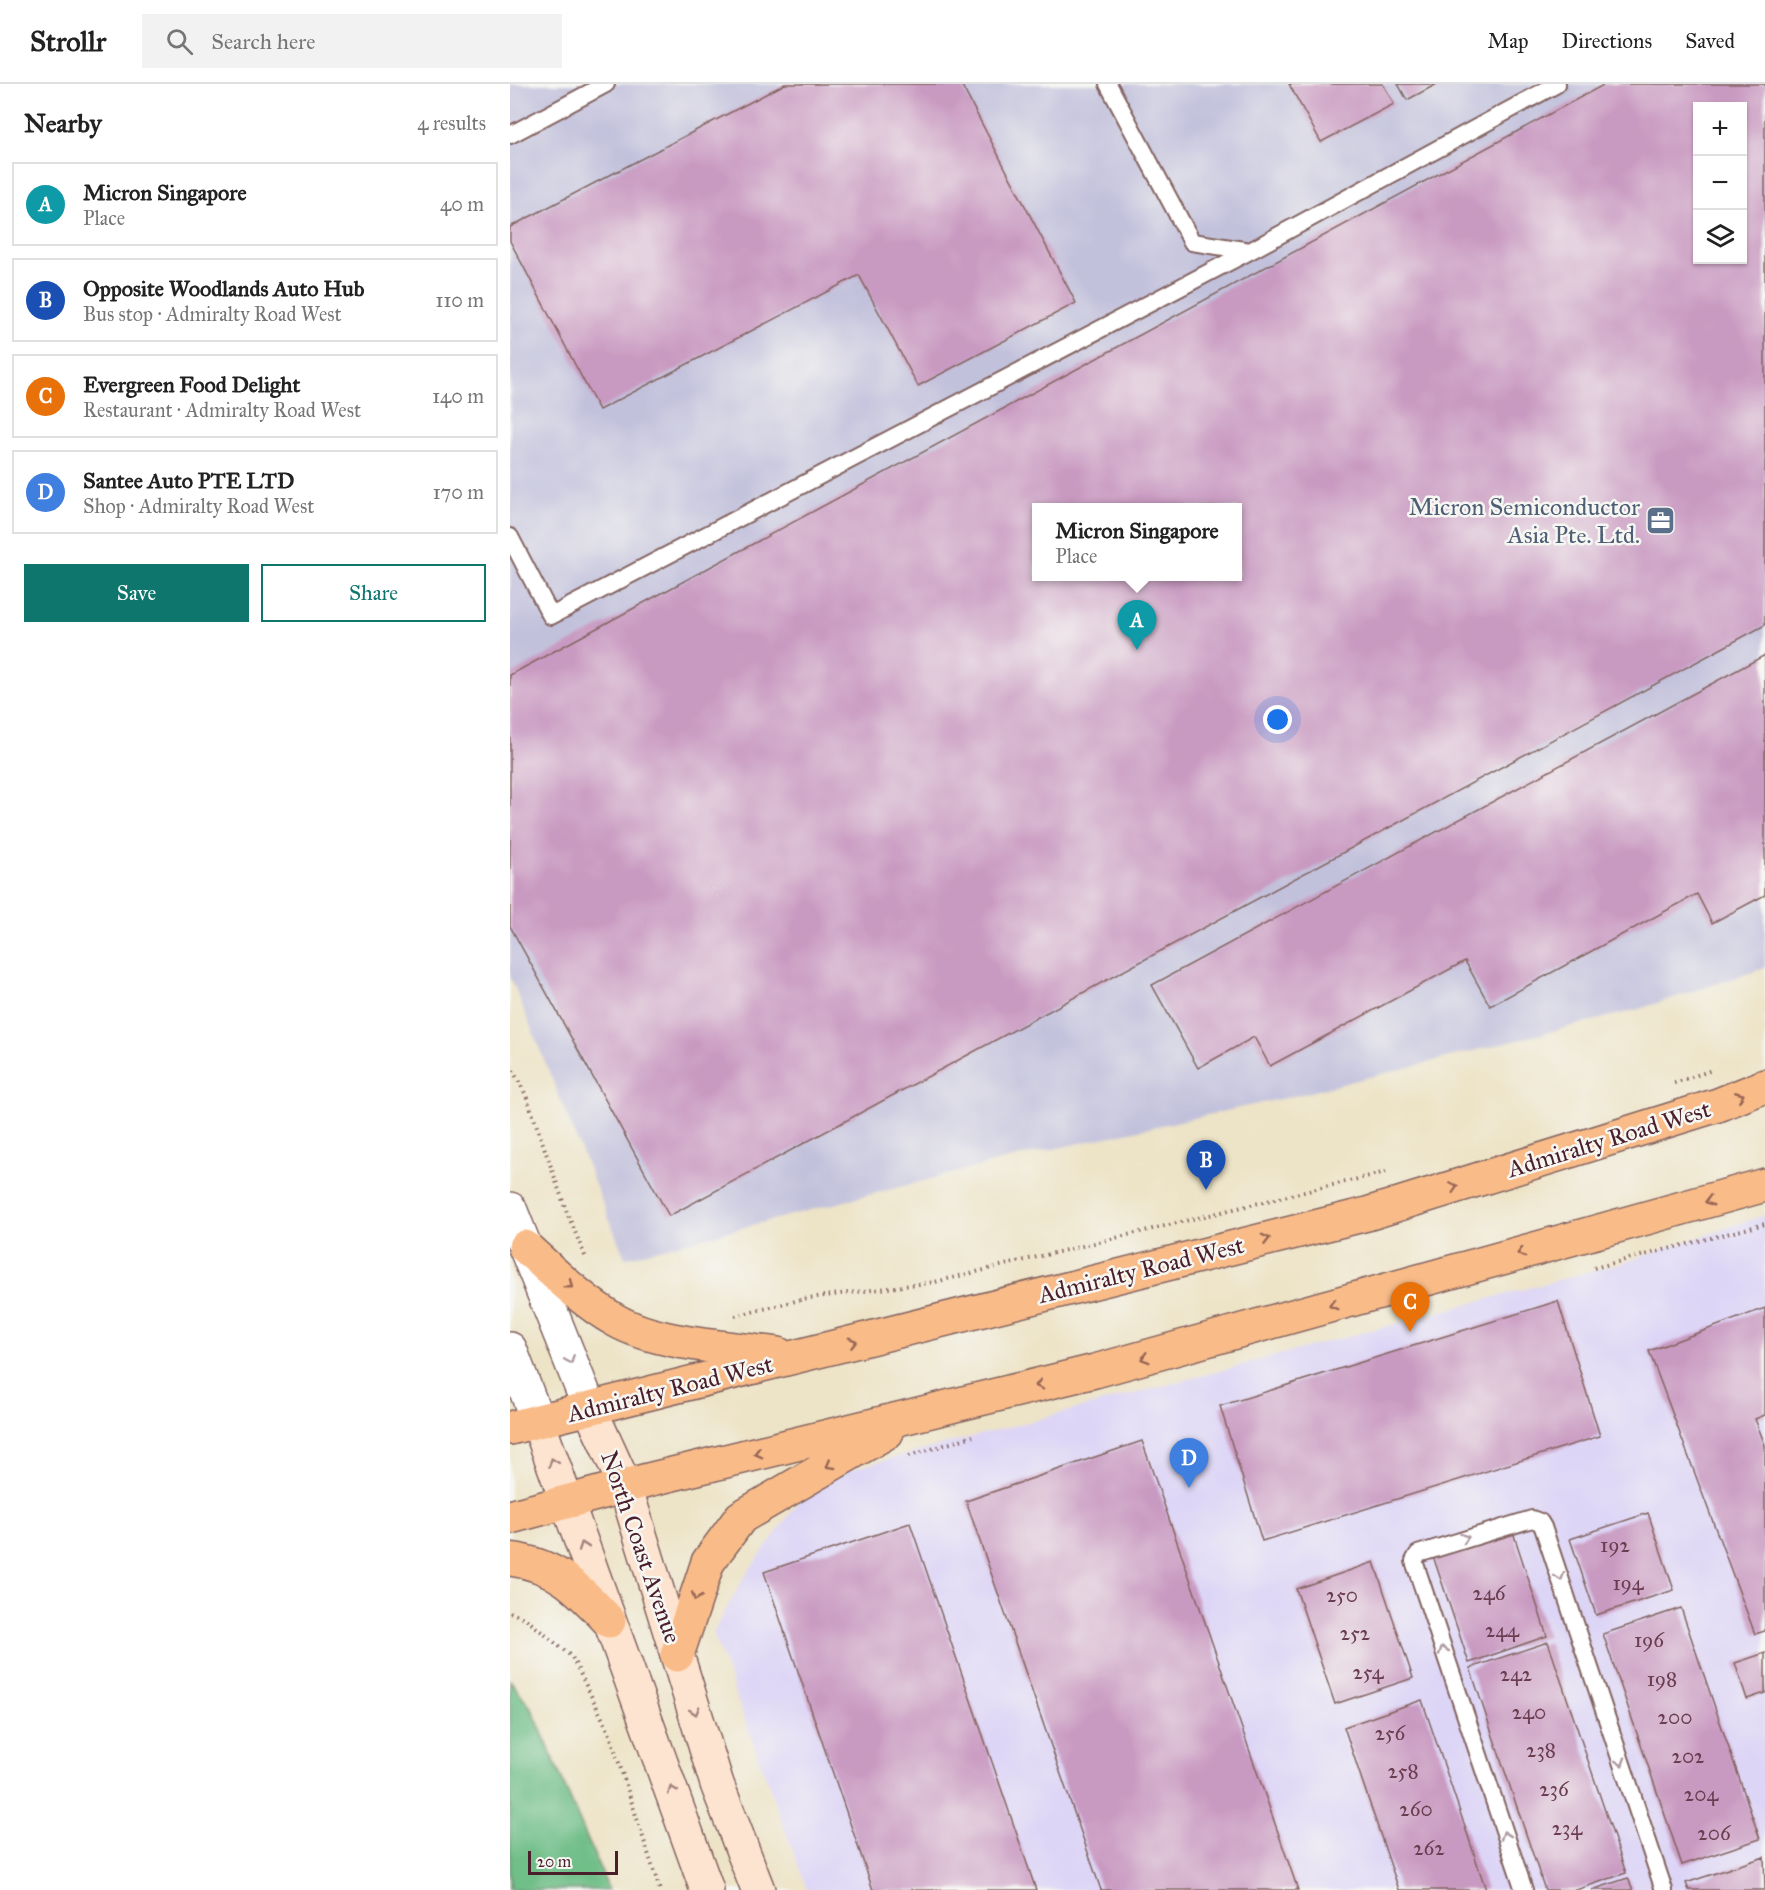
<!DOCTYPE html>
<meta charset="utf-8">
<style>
:root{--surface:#fff;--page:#f2f2f2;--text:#222;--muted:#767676;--line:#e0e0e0;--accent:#0f766e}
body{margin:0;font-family:"IM FELL Great Primer",serif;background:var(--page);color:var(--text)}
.controls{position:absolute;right:18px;top:18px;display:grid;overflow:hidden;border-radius:0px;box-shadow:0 2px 4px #0004}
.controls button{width:54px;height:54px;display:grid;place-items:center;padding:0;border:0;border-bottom:2px solid var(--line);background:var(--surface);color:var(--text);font:30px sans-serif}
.scale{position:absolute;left:18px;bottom:15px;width:90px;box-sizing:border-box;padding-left:6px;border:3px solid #4a1f2b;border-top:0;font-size:16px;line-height:21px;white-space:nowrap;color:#4a1f2b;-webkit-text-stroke:4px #f6f6f2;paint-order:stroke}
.you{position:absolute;left:768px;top:636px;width:21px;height:21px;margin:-15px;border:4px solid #fff;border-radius:50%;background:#1a73e8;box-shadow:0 0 0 9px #1a73e833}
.badge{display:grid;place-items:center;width:39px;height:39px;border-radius:50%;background:var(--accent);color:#fff;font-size:20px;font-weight:700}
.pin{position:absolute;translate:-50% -50px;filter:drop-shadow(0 2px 3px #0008)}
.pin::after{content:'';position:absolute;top:32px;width:21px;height:18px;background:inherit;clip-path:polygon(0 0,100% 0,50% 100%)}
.popup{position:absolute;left:522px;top:419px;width:210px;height:78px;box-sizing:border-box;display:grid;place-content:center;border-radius:0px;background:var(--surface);filter:drop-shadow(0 2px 4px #0005);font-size:20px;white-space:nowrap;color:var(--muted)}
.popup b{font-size:22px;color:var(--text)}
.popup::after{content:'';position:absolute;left:50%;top:100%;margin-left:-12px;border:12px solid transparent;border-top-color:var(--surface)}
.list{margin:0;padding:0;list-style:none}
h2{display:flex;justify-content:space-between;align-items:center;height:78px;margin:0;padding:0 24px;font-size:26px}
h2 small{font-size:20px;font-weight:400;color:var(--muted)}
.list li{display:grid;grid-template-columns:39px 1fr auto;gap:18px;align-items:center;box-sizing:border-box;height:84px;margin:0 12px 12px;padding:0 12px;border:2px solid var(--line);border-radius:0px}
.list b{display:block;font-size:22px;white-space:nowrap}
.list p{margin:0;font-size:20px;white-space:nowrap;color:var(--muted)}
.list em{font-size:20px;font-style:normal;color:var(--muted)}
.actions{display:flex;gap:12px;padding:18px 24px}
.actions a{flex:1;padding:14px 0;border:2px solid var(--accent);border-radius:0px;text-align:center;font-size:21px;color:var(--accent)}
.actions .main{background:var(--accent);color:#fff}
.icon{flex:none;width:33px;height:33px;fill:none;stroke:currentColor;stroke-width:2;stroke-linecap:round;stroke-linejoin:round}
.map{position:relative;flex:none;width:1255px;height:1806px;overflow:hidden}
header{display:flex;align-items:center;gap:36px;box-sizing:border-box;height:84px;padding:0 30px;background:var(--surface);border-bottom:2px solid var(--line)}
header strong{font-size:28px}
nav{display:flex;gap:33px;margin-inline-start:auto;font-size:21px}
.search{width:420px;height:54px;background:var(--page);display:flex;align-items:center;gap:15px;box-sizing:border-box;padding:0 21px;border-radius:0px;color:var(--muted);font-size:22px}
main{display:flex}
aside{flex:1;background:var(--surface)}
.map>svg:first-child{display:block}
</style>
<header>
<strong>Strollr</strong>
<div class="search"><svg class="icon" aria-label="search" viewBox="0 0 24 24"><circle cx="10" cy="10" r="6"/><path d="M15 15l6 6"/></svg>Search here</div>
<nav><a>Map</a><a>Directions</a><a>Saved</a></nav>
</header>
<main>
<aside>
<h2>Nearby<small>4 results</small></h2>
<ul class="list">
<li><span class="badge" style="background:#0f9aa8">A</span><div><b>Micron Singapore</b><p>Place</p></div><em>40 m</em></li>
<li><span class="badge" style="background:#1a4fb4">B</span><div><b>Opposite Woodlands Auto Hub</b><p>Bus stop · Admiralty Road West</p></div><em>110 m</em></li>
<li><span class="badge" style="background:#e8710a">C</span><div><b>Evergreen Food Delight</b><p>Restaurant · Admiralty Road West</p></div><em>140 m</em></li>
<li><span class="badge" style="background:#3f7fe0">D</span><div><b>Santee Auto PTE LTD</b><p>Shop · Admiralty Road West</p></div><em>170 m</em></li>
</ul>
<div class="actions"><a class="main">Save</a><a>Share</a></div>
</aside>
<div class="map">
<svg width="1255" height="1806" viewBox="0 0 1255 1806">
<rect width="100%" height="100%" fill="#f6f6f2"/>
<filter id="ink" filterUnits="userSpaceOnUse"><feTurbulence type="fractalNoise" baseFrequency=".0167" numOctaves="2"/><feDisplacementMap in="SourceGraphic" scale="12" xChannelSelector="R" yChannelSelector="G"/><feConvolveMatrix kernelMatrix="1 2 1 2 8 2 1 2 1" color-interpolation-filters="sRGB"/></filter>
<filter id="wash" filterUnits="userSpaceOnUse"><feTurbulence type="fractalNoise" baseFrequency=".008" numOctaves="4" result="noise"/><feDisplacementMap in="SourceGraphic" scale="24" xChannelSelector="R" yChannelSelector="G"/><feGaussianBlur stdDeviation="1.35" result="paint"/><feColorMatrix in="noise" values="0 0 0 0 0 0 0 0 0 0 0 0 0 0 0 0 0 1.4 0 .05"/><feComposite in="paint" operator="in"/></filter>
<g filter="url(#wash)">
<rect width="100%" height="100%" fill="#ede3c6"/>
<path fill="#ddd5f6" d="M1255,1131V1806H297L203,1549L235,1492L305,1395L1112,1179Z"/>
<path fill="#c2c1dc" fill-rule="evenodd" d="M0,0H1255V884L1126,926L784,1012L498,1075L115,1174L0,892ZM1188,22H1232V176H1188ZM526,424H728V492H526Z"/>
<path fill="#6fbe88" stroke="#5c6e5a" stroke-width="1.5" d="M0,1596L22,1625L99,1806H0Z"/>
<g id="blocks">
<path fill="#c99ac1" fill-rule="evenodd" d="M275,0H451L566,219L408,302L349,191L89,326L0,157V143Z
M779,0H873L884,20L811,58Z
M888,0H927L897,16Z
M1095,0H1255V541L159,1132L0,842V591ZM1188,22H1233V176H1188ZM728,423V492H526V423Z
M1255,571V811L1202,839L1187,810L980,922L955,877L760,982L744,953L688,984L642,901Z
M1048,1217L1090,1352L752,1457L710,1322Z
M1255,1224V1331L1245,1335L1255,1361V1547L1245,1550L1139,1267Z
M632,1357L788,1806H591L456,1417Z
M1138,1429L1164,1506L1086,1531L1060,1455Z
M400,1439L526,1806H363L254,1488Z
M1002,1445L1037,1552L959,1579L922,1469Z
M864,1478L903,1594L825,1620L786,1505Z
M1171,1524L1250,1755L1172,1781L1093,1550Z
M1038,1558L1116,1789L1066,1806H1035L960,1584Z
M1255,1569V1609L1237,1615L1225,1579Z
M912,1616L951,1731L976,1806H889L834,1643Z
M1254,1773L1255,1806H1179L1176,1799Z
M1118,1794L1123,1806H1082Z"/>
</g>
</g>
<g filter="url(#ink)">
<use href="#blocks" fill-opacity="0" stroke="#836461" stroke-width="1.5"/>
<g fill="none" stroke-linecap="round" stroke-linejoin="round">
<defs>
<path id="lane" d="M598,0L682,158L740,167
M0,51L96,0
M0,453L41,532L740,167L1047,0
M1014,1806L904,1477L908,1470L1022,1435L1030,1438L1033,1443L1154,1806"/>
<path id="street" d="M0,1125L80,1325
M0,1265L28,1338"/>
<path id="secondary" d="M80,1325L115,1402L207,1700L248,1806
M28,1338L197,1806"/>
<path id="primary" d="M15,1163C43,1188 72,1217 105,1236C148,1261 219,1263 268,1270
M0,1344L857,1130L1208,1021L1255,1002
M0,1433L138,1396L585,1287L1255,1101
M0,1475C47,1481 68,1504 99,1537
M167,1571L198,1478L231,1433L377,1348"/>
</defs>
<use href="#lane" stroke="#836461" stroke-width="20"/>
<use href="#street" stroke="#836461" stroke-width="36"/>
<use href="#secondary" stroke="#836461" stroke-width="36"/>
<use href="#primary" stroke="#836461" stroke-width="36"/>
<path stroke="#836461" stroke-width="4" stroke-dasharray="1.5 4.5" stroke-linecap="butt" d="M0,981L16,1011L56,1126L75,1172
M1164,999L1202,986
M1084,1184L1255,1140
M225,1232L298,1214L425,1198L876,1088
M399,1372L463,1352
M0,1528L16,1535L62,1573L99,1648L150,1806"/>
<use href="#lane" stroke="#fff" stroke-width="16"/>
<use href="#street" stroke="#fff" stroke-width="33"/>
<use href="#secondary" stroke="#fde4d0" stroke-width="33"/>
<use href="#primary" stroke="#f9bc89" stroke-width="33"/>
</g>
<defs><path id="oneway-chevron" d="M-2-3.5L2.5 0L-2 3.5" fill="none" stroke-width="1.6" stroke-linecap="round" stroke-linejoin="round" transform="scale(1.5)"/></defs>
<g stroke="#965">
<use href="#oneway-chevron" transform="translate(1230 1012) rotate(-22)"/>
<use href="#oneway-chevron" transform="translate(944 1103) rotate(-17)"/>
<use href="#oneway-chevron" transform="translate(1199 1117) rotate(164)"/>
<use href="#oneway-chevron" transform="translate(756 1155) rotate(-14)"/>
<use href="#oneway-chevron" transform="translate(1011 1169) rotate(164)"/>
<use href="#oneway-chevron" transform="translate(59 1201) rotate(38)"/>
<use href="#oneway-chevron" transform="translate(823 1221) rotate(164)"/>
<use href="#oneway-chevron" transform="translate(343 1258) rotate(-14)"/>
<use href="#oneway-chevron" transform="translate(635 1274) rotate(164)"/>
<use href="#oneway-chevron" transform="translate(529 1301) rotate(166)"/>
<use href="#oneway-chevron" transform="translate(248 1369) rotate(166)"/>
<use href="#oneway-chevron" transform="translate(320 1381) rotate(150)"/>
<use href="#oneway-chevron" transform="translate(186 1513) rotate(109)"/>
</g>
<g stroke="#ae9aa0">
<use href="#oneway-chevron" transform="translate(60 1276) rotate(68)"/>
<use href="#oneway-chevron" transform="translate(955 1454) rotate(-18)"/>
<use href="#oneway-chevron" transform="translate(1050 1493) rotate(72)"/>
<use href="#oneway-chevron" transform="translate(933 1566) rotate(-109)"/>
<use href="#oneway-chevron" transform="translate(1111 1678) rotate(72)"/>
<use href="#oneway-chevron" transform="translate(995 1751) rotate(-109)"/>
</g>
<g stroke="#a4827e">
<use href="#oneway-chevron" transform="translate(43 1378) rotate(-111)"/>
<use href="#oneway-chevron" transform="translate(73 1462) rotate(-109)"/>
<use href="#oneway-chevron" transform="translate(185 1627) rotate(73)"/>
<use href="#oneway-chevron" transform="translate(162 1706) rotate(-110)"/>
</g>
</g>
<defs>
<symbol id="office-square" viewBox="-11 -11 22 22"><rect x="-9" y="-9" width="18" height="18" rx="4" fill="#5c6f8a" stroke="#f6f6f2"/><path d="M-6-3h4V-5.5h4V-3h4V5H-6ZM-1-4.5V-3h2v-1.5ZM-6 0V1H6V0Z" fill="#fff"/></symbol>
</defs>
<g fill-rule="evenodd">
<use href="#office-square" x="1134" y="420" width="33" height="33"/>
</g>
<g text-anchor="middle" stroke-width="5" stroke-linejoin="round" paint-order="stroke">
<g font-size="21" fill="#6a3e50">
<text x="1105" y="1468">192</text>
<text x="1118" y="1506">194</text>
<text x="979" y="1516">246</text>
<text x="832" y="1518">250</text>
<text x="992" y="1553">244</text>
<text x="845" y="1556">252</text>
<text x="1139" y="1563">196</text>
<text x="858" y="1595">254</text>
<text x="1006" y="1597">242</text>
<text x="1152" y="1602">198</text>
<text x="1019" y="1635">240</text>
<text x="1165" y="1640">200</text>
<text x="880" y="1656">256</text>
<text x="1031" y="1673">238</text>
<text x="1178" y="1679">202</text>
<text x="893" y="1694">258</text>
<text x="1044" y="1712">236</text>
<text x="1191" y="1717">204</text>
<text x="906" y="1732">260</text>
<text x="1057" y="1751">234</text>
<text x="1204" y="1756">206</text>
<text x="919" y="1771">262</text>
</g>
<g font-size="24" fill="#4e5e75" stroke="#f6f6f2" text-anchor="end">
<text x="1130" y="431">Micron Semiconductor<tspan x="1130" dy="28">Asia Pte. Ltd.</tspan></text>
</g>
<g font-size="24" fill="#4a1f2b" stroke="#f6f6f2">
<text transform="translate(1099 1055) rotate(-17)" y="8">Admiralty Road West</text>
<text transform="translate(631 1186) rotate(-14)" y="8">Admiralty Road West</text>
<text transform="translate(160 1305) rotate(-14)" y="8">Admiralty Road West</text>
<text transform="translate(131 1463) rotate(71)" y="8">North Coast Avenue</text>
</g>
</g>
</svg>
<div class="controls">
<button>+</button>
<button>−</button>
<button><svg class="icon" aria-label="layers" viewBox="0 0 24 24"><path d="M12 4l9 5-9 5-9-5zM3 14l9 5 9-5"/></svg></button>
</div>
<div class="scale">20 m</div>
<div class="you"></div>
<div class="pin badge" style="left:627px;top:566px;background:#0f9aa8">A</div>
<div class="popup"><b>Micron Singapore</b>Place</div>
<div class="pin badge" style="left:696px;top:1106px;background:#1a4fb4">B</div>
<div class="pin badge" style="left:900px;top:1248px;background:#e8710a">C</div>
<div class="pin badge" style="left:679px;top:1404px;background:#3f7fe0">D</div>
</div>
</main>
